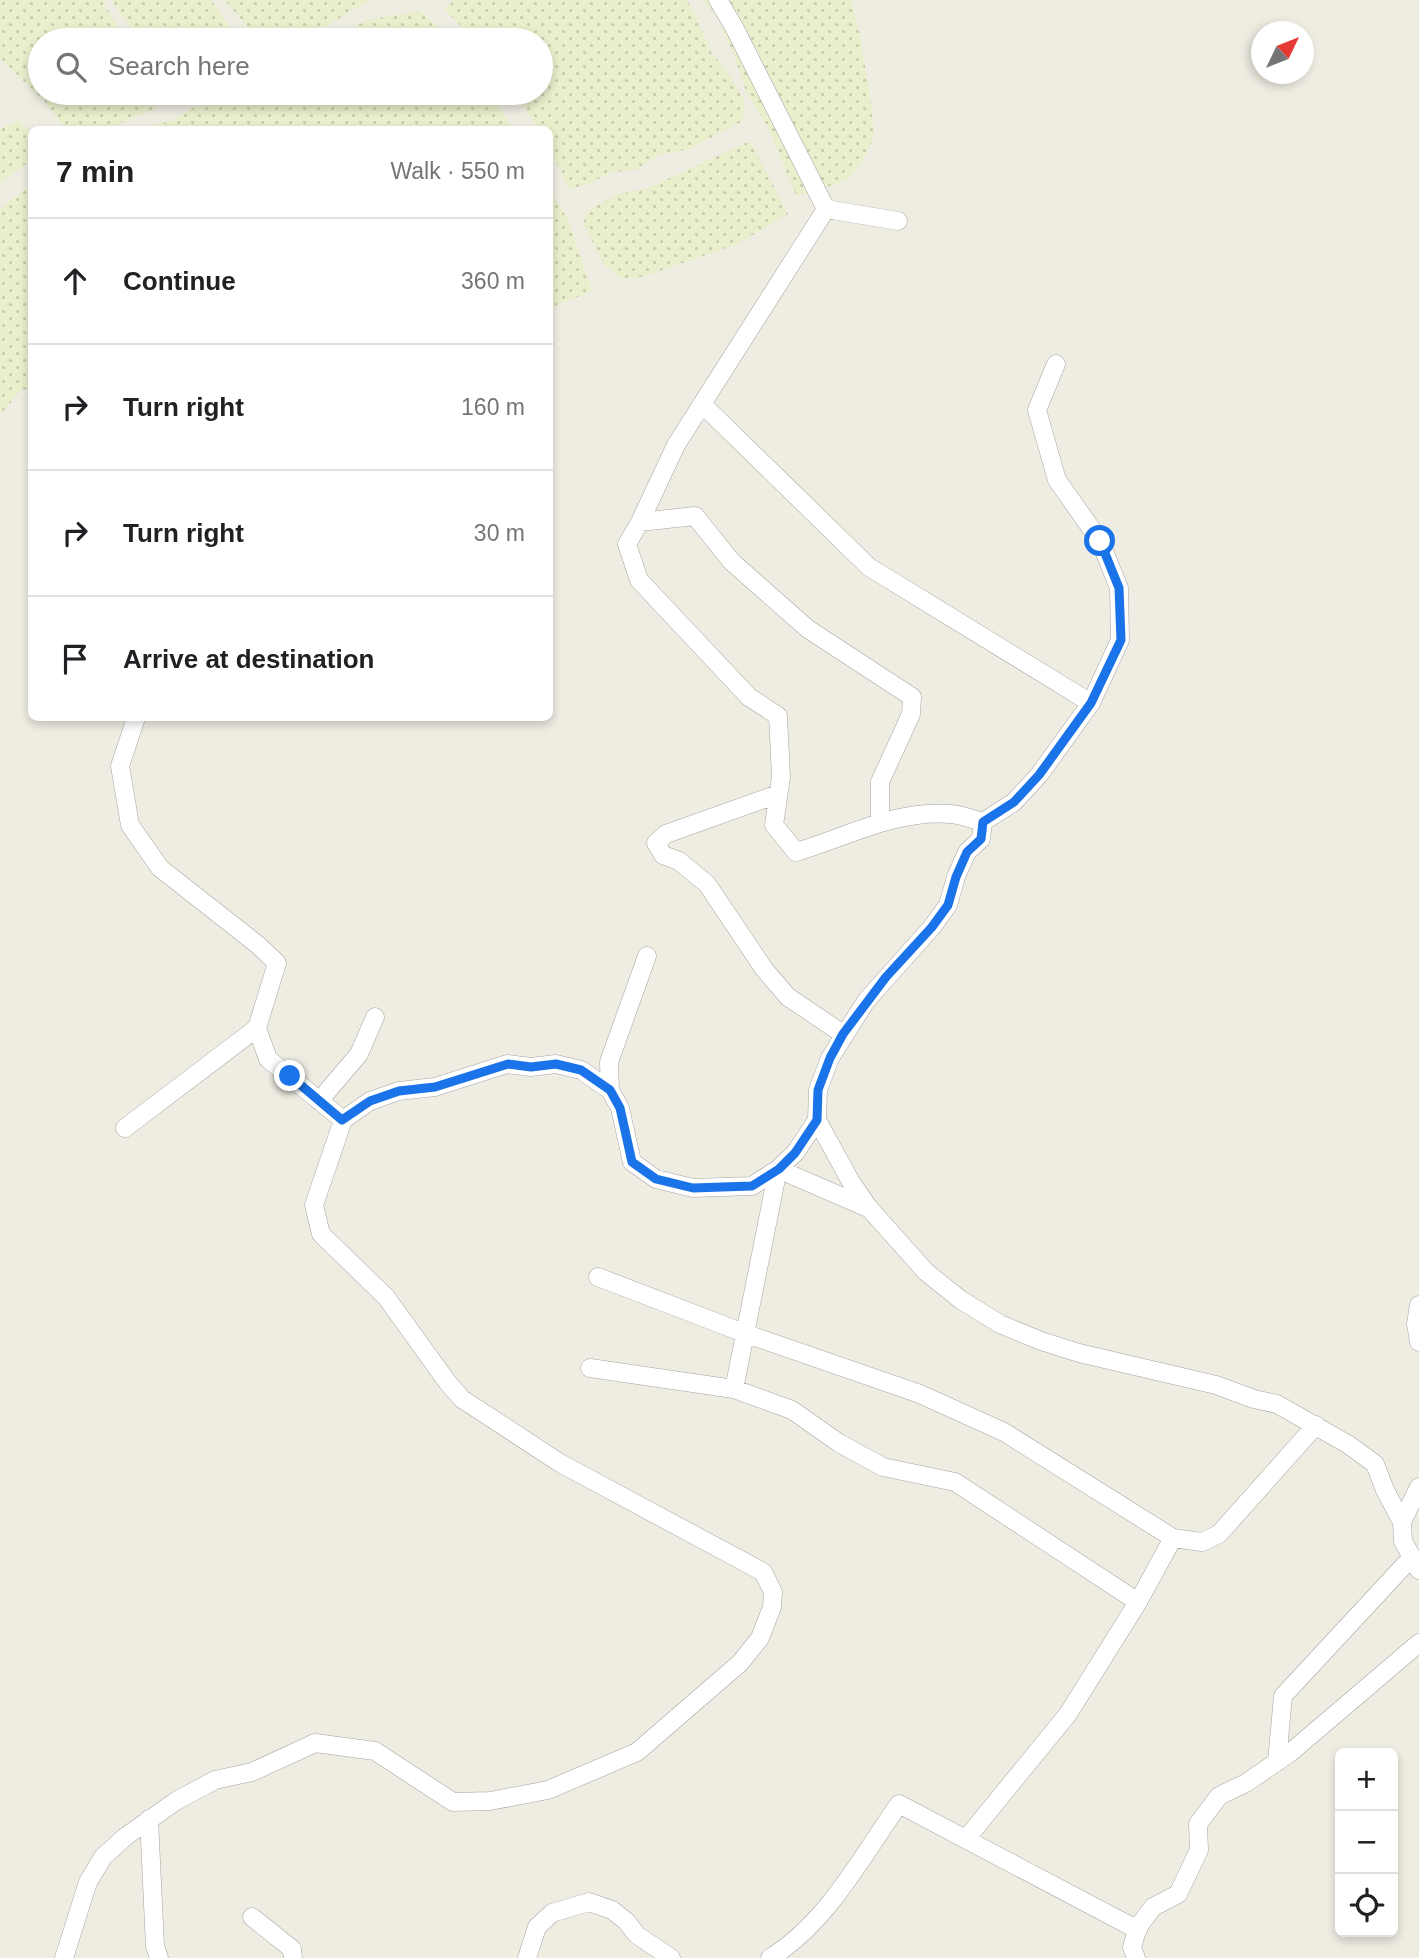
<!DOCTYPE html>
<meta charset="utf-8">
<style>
:root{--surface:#fff;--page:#f2f2f2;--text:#202124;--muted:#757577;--line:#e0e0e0}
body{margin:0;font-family:Arial,sans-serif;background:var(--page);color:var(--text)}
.controls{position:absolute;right:21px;bottom:21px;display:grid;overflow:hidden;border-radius:10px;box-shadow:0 4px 10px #0003}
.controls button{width:63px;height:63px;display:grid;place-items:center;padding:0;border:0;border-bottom:2px solid var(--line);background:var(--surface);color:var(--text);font:35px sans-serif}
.compass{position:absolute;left:1251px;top:21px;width:63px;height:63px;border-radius:50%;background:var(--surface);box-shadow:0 4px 10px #0003;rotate:47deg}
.stop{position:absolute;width:21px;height:21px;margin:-16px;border:5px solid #1a73e8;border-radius:50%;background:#fff}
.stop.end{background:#1a73e8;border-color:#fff;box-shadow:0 2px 7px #0008}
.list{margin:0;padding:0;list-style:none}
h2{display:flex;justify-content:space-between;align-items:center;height:91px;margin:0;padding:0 28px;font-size:30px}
h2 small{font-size:23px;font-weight:400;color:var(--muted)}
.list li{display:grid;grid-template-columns:46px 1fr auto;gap:21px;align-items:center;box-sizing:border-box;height:126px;padding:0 28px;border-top:2px solid var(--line)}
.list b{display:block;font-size:26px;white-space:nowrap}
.list em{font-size:23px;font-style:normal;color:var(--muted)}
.icon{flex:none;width:38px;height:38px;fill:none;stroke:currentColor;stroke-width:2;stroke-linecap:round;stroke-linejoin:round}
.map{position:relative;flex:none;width:1419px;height:1958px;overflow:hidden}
.search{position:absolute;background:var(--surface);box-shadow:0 4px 10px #0003;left:28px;top:28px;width:525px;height:77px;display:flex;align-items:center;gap:18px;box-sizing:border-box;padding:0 24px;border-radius:38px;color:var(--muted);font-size:26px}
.panel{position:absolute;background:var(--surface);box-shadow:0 4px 10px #0003;left:28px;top:126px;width:525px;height:595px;border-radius:10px}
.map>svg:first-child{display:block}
</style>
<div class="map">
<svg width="1419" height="1958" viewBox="0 0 1419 1958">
<defs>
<pattern id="farmland-dots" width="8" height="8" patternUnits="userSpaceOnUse" patternTransform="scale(1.75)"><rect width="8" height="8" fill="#e9efcc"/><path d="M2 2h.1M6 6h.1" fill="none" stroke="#c7ccaf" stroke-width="1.8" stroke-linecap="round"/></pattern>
</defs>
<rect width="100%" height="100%" fill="#efece2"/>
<path fill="url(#farmland-dots)" d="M0,0H102L122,34L128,40H40V93H167L153,110L105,129H66L46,103L0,58Z
M112,0H211L239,40H144L124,19Z
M225,0H370L326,26L308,31L290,40H258Z
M454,0H687L697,18L711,52L729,74L744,100L743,121L689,149L659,155L636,170L612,172L590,183L569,190L550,148V130L538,129L516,93H541V40H473L445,9Z
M703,0H851L859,30L871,102L874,136L865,157L849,178L815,192L796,196L768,127L746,92L734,55L718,19Z
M420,11L438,26L450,40H331L367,20Z
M229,93H489L513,129H146L151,126L175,120L190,109L215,101Z
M18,120L26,128L31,130V160L0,183V129Z
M750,141L788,214L737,244L651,274L632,279L620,278L603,264L583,223L589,210L616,195L648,188Z
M31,185V389L21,390L0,415V209Z
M550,191L568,219L592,291L550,308Z"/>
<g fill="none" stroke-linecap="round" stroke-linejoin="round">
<defs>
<path id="minor" d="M718,0L734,27L826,209L898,221
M826,209L676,445L640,522L627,544L639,580L749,697L778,716L781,777L774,825L796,852C847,837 897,809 951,814C962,815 972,819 983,822L981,839L967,852L956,877L948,905L932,927L866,1001L830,1058L818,1090L817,1120L851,1182L869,1208L926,1272L961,1300L1000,1324L1041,1341L1079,1353L1216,1385L1254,1399L1277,1404L1349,1445L1375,1464L1385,1490L1402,1522L1403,1541L1419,1570
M702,404L869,567L1091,703
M640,522L695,516L732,562L808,629L912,697L911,714L880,782V821
M136,718L120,766L130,825L160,868L258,945L277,963L257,1028L268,1059L343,1120
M778,794L666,834L656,843L663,855L679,861L707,884L764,969L788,997L843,1034
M983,822L1014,802L1039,775L1091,703L1120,640L1119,588L1100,541L1057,480L1037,410L1056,364
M610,1090L609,1062L647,956
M319,1101L359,1054L375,1017
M125,1128L257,1028
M598,1277L744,1333L920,1394L1004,1432L1173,1538L1202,1542L1219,1534L1316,1425
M1419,1305L1416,1324L1419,1342
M590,1368L734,1389L792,1410L839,1443L883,1467L955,1482L1138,1602
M734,1389L778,1169L868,1208
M1402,1522L1419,1487
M1277,1762L1283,1696L1412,1557
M149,1819L155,1946L159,1958
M966,1839L1068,1714L1138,1602L1173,1538
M252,1917L292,1949L293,1958
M64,1958L88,1882L103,1857L125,1837L176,1801L215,1780L252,1772L315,1743L375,1751L453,1802L490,1801L548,1790L637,1752L740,1663L760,1638L772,1607L773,1592L763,1572L560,1463L462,1399L448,1383L386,1297L321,1234L314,1205L343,1120L370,1101L399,1091L435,1087L507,1064L531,1067L556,1064L581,1070L610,1090L620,1108L632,1162L656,1179L693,1188L752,1186L778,1169L795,1153L817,1120
M527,1958L537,1927L552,1913L589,1902L612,1910L626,1921L637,1935L671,1958
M770,1958C827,1923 861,1858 899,1804L1138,1930
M1136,1958L1132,1947L1138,1927L1153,1907L1178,1894L1199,1850L1198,1824L1219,1796L1246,1783L1291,1752L1419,1643"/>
</defs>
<use href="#minor" stroke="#a4a4a4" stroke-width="19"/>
<use href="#minor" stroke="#fff" stroke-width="18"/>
</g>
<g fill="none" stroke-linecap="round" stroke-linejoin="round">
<path stroke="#1a73e8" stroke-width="9" d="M290,1076L342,1120L370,1101L399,1091L435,1087L508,1064L531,1067L556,1064L581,1070L610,1090L620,1108L632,1162L656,1179L693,1188L752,1186L779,1169L795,1153L817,1120L818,1090L830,1058L843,1034L886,977L932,927L948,905L956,877L967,852L981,839L983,822L1014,802L1039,775L1091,703L1121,640L1119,588L1100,541"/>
</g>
</svg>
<div class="controls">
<button>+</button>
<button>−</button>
<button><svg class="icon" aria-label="locate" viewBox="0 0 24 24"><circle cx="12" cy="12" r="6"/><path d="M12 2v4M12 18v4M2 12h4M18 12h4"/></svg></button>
</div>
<svg class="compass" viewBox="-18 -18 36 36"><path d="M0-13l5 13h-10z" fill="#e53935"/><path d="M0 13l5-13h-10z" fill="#757577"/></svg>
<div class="stop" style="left:1100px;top:541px"></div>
<div class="stop end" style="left:290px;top:1076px"></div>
<div class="search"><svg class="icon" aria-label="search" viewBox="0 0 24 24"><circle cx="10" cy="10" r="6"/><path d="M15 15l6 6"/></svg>Search here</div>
<section class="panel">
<h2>7 min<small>Walk · 550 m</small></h2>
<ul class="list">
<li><svg class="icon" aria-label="ahead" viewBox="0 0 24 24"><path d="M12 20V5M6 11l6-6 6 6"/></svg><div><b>Continue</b></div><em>360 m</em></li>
<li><svg class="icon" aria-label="right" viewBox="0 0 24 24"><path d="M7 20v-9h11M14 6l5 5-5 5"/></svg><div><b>Turn right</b></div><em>160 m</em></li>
<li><svg class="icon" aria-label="right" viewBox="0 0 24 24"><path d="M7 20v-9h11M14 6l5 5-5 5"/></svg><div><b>Turn right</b></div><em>30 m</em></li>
<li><svg class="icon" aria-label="arrive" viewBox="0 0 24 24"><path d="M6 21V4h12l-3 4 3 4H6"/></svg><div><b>Arrive at destination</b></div></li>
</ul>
</section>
</div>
